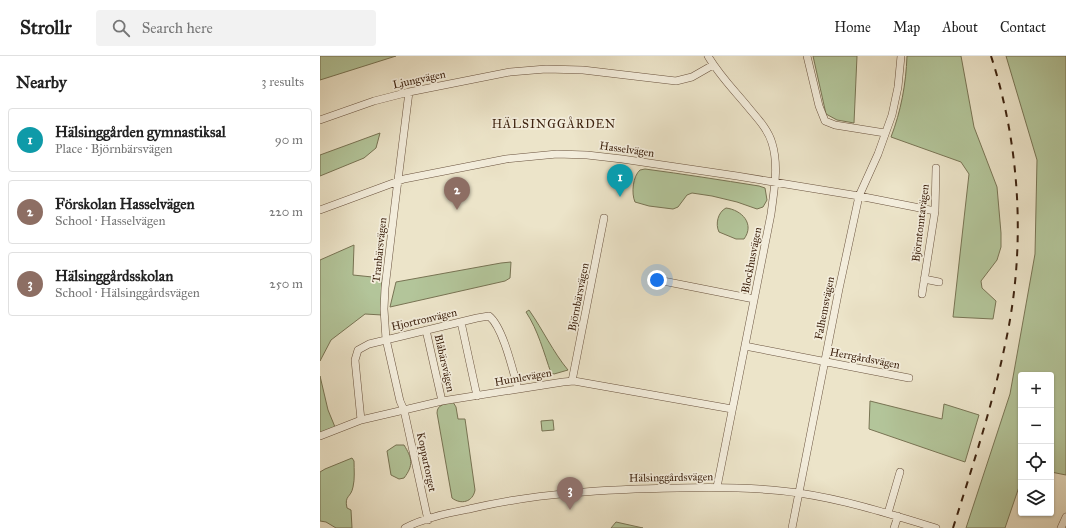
<!DOCTYPE html>
<meta charset="utf-8">
<style>
:root{--surface:#fff;--page:#f2f2f2;--text:#222;--muted:#767676;--line:#e0e0e0;--accent:#8f2418}
body{margin:0;font-family:"IM FELL Great Primer",serif;background:var(--page);color:var(--text)}
.controls{position:absolute;right:12px;bottom:12px;display:grid;overflow:hidden;border-radius:4px;box-shadow:0 1px 3px #0004}
.controls button{width:36px;height:36px;display:grid;place-items:center;padding:0;border:0;border-bottom:1px solid var(--line);background:var(--surface);color:var(--text);font:20px sans-serif}
.you{position:absolute;left:337px;top:224px;width:14px;height:14px;margin:-10px;border:3px solid #fff;border-radius:50%;background:#1a73e8;box-shadow:0 0 0 6px #1a73e833}
.badge{display:grid;place-items:center;width:26px;height:26px;border-radius:50%;background:var(--accent);color:#fff;font-size:13px;font-weight:700}
.pin{position:absolute;translate:-50% -33px;filter:drop-shadow(0 1px 2px #0008)}
.pin::after{content:'';position:absolute;top:21px;width:14px;height:12px;background:inherit;clip-path:polygon(0 0,100% 0,50% 100%)}
.list{margin:0;padding:0;list-style:none}
h2{display:flex;justify-content:space-between;align-items:center;height:52px;margin:0;padding:0 16px;font-size:17px}
h2 small{font-size:13px;font-weight:400;color:var(--muted)}
.list li{display:grid;grid-template-columns:26px 1fr auto;gap:12px;align-items:center;box-sizing:border-box;height:64px;margin:0 8px 8px;padding:0 8px;border:1px solid var(--line);border-radius:4px}
.list b{display:block;font-size:15px;white-space:nowrap}
.list p{margin:0;font-size:13px;white-space:nowrap;color:var(--muted)}
.list em{font-size:13px;font-style:normal;color:var(--muted)}
.icon{flex:none;width:22px;height:22px;fill:none;stroke:currentColor;stroke-width:2;stroke-linecap:round;stroke-linejoin:round}
.map{position:relative;flex:none;width:746px;height:472px;overflow:hidden}
header{display:flex;align-items:center;gap:24px;box-sizing:border-box;height:56px;padding:0 20px;background:var(--surface);border-bottom:1px solid var(--line)}
header strong{font-size:19px}
nav{display:flex;gap:22px;margin-inline-start:auto;font-size:14px}
.search{width:280px;height:36px;background:var(--page);display:flex;align-items:center;gap:10px;box-sizing:border-box;padding:0 14px;border-radius:4px;color:var(--muted);font-size:15px}
main{display:flex}
aside{flex:1;background:var(--surface)}
.map>svg:first-child{display:block}
</style>
<header>
<strong>Strollr</strong>
<div class="search"><svg class="icon" aria-label="search" viewBox="0 0 24 24"><circle cx="10" cy="10" r="6"/><path d="M15 15l6 6"/></svg>Search here</div>
<nav><a>Home</a><a>Map</a><a>About</a><a>Contact</a></nav>
</header>
<main>
<aside>
<h2>Nearby<small>3 results</small></h2>
<ul class="list">
<li><span class="badge" style="background:#0f9aa8">1</span><div><b>Hälsinggården gymnastiksal</b><p>Place · Björnbärsvägen</p></div><em>90 m</em></li>
<li><span class="badge" style="background:#8d6e63">2</span><div><b>Förskolan Hasselvägen</b><p>School · Hasselvägen</p></div><em>220 m</em></li>
<li><span class="badge" style="background:#8d6e63">3</span><div><b>Hälsinggårdsskolan</b><p>School · Hälsinggårdsvägen</p></div><em>250 m</em></li>
</ul>
</aside>
<div class="map">
<svg width="746" height="472" viewBox="0 0 746 472">
<rect width="100%" height="100%" fill="#ece4c9"/>
<filter id="stains"><feTurbulence type="fractalNoise" baseFrequency=".005" numOctaves="4"/><feColorMatrix values="0 0 0 0 .2 0 0 0 0 .09 0 0 0 0 .02 0 0 0 .5 -.17"/></filter>
<radialGradient id="worn" r=".72"><stop offset=".6" stop-color="#630" stop-opacity="0"/><stop offset="1" stop-color="#630" stop-opacity=".3"/></radialGradient>
<path fill="#b3c59a" stroke="#787454" d="M0,0H76L0,24Z
M493,0H537L534,67L517,64L506,58Z
M587,0H641L654,71L677,131L681,177V191L677,204L661,225L662,232L676,245L673,263L633,261L649,118L641,106L571,81C581,55 586,28 587,0Z
M686,0H746V419L731,416V319H701V425L685,472H646L690,338L715,198L717,104Z
M60,77L56,92L44,102L0,120V99Z
M325,113C363,118 401,124 439,130L445,132L447,144L443,151L437,153L417,146L392,140L372,137L367,139L358,151L353,153L329,150L315,146C311,137 313,120 320,114Z
M406,152C422,154 435,168 424,183H416L399,176C395,168 398,156 406,152Z
M34,189L33,219L62,222V259L45,258L11,284L0,305V204Z
M191,206L190,222L185,225L70,251L76,226L181,207Z
M209,254C223,274 233,296 248,314L234,318L231,317C224,297 218,274 206,256Z
M0,320L8,354L15,371L0,377Z
M550,345L622,363L624,348L659,359L645,406L549,373Z
M133,346L136,351L138,363H145L155,434C153,446 141,449 132,442L117,357C117,348 126,348 133,346Z
M233,364L234,374L222,375L221,365Z
M76,389H84C92,402 94,409 84,422L79,423L71,419L67,395Z
M32,402L34,405C34,413 35,423 33,431C31,442 24,439 27,452L31,454L32,472H16L6,466L0,465V416L5,413Z
M296,466L323,472H291Z"/>
<g fill="none" stroke-linecap="round" stroke-linejoin="round">
<defs>
<path id="minor" d="M388,0C399,19 414,34 428,51C437,62 448,73 452,87C459,110 454,134 451,158L397,431
M487,0L499,50L505,65L515,69L565,77
M89,36L75,148L65,232L64,253L66,283L80,345L84,354L108,464
M0,64L54,45L89,36L190,16L226,13L263,14L356,25L372,21L393,9
M0,154L84,123L186,103L237,98L267,99L302,103L417,120L539,140L615,155
M604,223L619,226
M343,225L434,243
M602,238L615,155L616,112
M141,266L157,340
M106,274L122,345
M425,290L589,322
M252,325L284,162
M41,364L35,304L38,294L49,288L157,262L169,260C183,271 193,315 198,333
M0,380L41,364L84,354L122,345L243,326L254,325L412,353
M568,457L580,416
M85,472C103,462 129,457 149,453C217,437 288,433 358,432C398,431 439,431 479,437C526,444 570,458 616,472
M472,472L519,233L539,140L558,98L572,59L578,31L581,0
M574,472L578,460
M741,472L746,461"/>
</defs>
<use href="#minor" stroke="#69523e" stroke-width="8"/>
<use href="#minor" stroke="#f3eddc" stroke-width="7"/>
<path stroke="#3d220f" stroke-width="2" stroke-dasharray="7 7" stroke-linecap="butt" d="M633,472C652,412 672,351 685,289C706,195 701,92 671,0"/>
</g>
<g text-anchor="middle" stroke-width="3.5" stroke-linejoin="round" paint-order="stroke">
<g font-size="11" fill="#3d220f" stroke="#f3eddc">
<text transform="translate(99 23) rotate(-12)" y="4">Ljungvägen</text>
<text transform="translate(307 93) rotate(8)" y="4">Hasselvägen</text>
<text transform="translate(600 167) rotate(-83)" y="4">Björntomtavägen</text>
<text transform="translate(59 194) rotate(-84)" y="4">Tranbärsvägen</text>
<text transform="translate(431 204) rotate(-79)" y="4">Blockhusvägen</text>
<text transform="translate(258 241) rotate(-79)" y="4">Björnbärsvägen</text>
<text transform="translate(504 252) rotate(-79)" y="4">Falhemsvägen</text>
<text transform="translate(104 263) rotate(-13)" y="4">Hjortronvägen</text>
<text transform="translate(545 302) rotate(11)" y="4">Herrgårdsvägen</text>
<text transform="translate(125 307) rotate(77)" y="4">Blåbärsvägen</text>
<text transform="translate(203 321) rotate(-10)" y="4">Humlevägen</text>
<text transform="translate(107 406) rotate(78)" y="4">Koppartorget</text>
<text transform="translate(351 421) rotate(-1)" y="4">Hälsinggårdsvägen</text>
</g>
<g font-size="12" letter-spacing="1" fill="#3d220f" stroke="#f3eddc">
<text x="234" y="72">HÄLSINGGÅRDEN</text>
</g>
</g>
<rect width="100%" height="100%" filter="url(#stains)"/>
<rect width="100%" height="100%" fill="url(#worn)"/>
</svg>
<div class="controls">
<button>+</button>
<button>−</button>
<button><svg class="icon" aria-label="locate" viewBox="0 0 24 24"><circle cx="12" cy="12" r="6"/><path d="M12 2v4M12 18v4M2 12h4M18 12h4"/></svg></button>
<button><svg class="icon" aria-label="layers" viewBox="0 0 24 24"><path d="M12 4l9 5-9 5-9-5zM3 14l9 5 9-5"/></svg></button>
</div>
<div class="you"></div>
<div class="pin badge" style="left:300px;top:141px;background:#0f9aa8">1</div>
<div class="pin badge" style="left:137px;top:154px;background:#8d6e63">2</div>
<div class="pin badge" style="left:250px;top:454px;background:#8d6e63">3</div>
</div>
</main>
